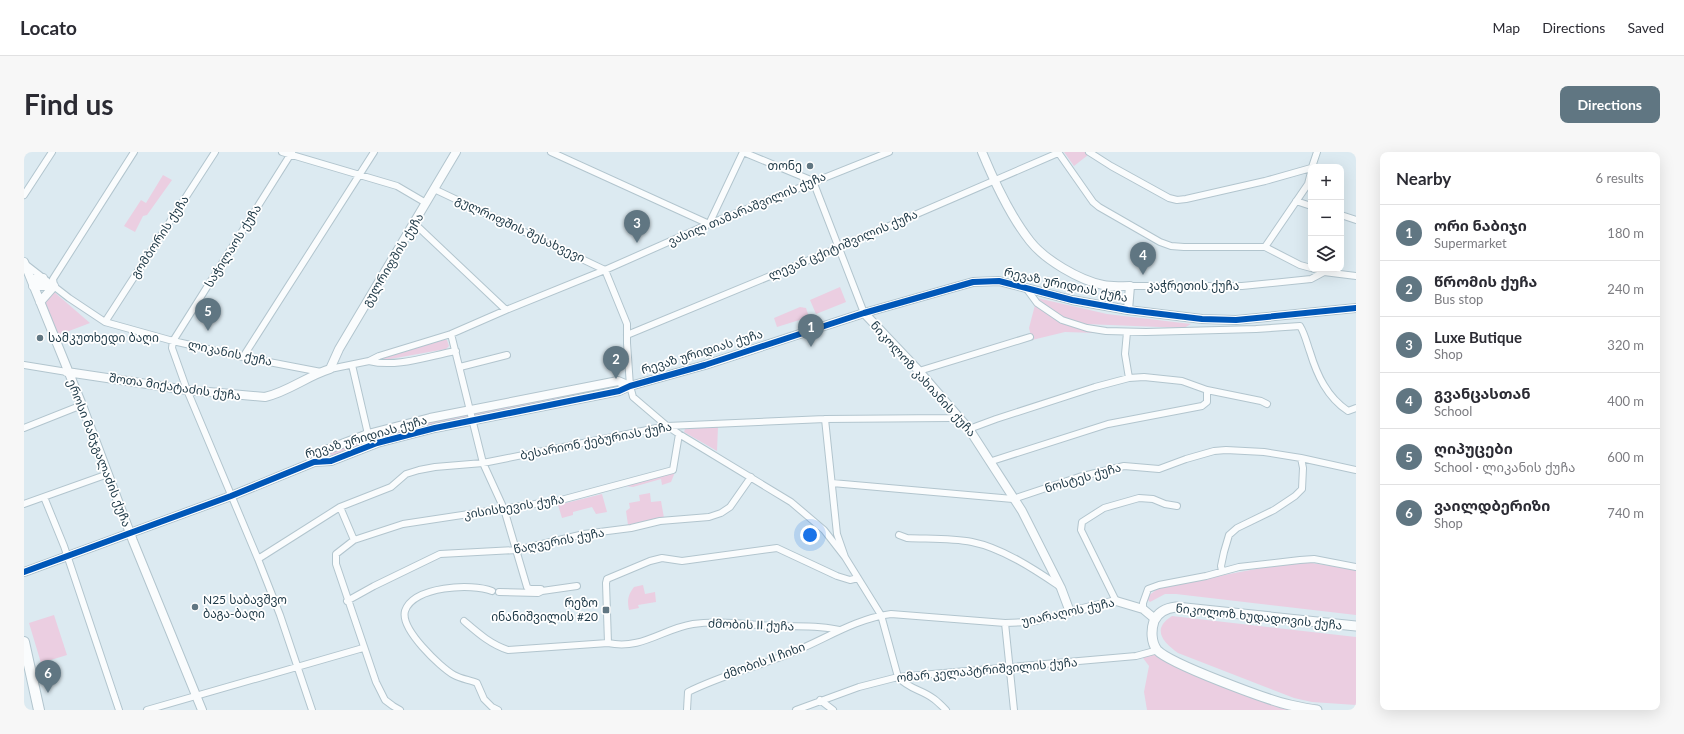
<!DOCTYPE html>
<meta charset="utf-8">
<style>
:root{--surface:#fff;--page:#f7f7f7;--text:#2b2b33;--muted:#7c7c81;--line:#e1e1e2;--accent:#607682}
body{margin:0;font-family:Lato,"Noto Sans Georgian",sans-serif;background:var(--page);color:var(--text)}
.controls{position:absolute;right:12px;top:12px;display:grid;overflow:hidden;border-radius:8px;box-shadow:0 4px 16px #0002}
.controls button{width:36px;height:36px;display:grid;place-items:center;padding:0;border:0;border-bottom:1px solid var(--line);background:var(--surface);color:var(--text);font:20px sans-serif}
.you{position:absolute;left:786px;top:383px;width:14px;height:14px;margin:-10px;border:3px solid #fff;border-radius:50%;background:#1a73e8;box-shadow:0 0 0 6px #1a73e833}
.badge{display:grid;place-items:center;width:26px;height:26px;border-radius:50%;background:var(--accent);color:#fff;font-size:13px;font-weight:700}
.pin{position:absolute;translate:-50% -33px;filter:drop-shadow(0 1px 2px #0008)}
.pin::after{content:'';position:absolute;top:21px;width:14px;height:12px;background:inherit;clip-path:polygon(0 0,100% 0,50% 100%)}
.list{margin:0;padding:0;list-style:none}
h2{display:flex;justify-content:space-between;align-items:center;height:52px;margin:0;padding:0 16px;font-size:17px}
h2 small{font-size:13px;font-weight:400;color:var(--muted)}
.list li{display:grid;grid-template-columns:26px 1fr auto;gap:12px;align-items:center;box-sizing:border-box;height:56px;padding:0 16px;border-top:1px solid var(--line)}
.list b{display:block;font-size:15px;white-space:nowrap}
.list p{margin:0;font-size:13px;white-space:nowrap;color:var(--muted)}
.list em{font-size:13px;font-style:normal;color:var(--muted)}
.icon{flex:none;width:22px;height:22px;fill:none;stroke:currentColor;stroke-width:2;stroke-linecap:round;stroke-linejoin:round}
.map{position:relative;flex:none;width:1332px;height:558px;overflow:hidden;border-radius:8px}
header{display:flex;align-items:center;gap:24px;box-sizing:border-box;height:56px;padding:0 20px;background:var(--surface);border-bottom:1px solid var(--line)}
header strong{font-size:19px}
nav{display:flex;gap:22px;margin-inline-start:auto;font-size:14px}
.intro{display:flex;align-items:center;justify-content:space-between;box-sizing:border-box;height:96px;padding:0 24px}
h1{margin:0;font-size:28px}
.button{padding:10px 18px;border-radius:8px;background:var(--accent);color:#fff;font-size:14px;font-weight:700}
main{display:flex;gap:24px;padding:0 24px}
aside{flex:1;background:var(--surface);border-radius:8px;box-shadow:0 4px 16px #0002}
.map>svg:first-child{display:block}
</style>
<header>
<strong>Locato</strong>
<nav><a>Map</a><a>Directions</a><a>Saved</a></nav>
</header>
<div class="intro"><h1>Find us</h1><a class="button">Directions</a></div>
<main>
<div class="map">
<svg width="1332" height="558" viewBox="0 0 1332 558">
<rect width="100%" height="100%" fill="#dceaf1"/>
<path fill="#ebcee1" d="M1040,0H1061L1064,3L1050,14Z
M139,23L148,28L123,63L119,64L111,80L100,74L117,48L122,51Z
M816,135L822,150L792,162L786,148Z
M29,139L66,171L32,184L19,151Z
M1013,146L1083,162L1167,172L1160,176L1061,172L1039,166Z
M1011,153L1036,171L1072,181L1041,180L1008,188L1005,176Z
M776,155L782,156L785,165L753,175L750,166Z
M420,188H423L425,194L422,197L355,209V206L359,205Z
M592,231L594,237L450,266L449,260Z
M444,261L445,267L308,306L305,299L350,283Z
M694,275L693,299L660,280L661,277Z
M653,315L647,330L638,333L637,327L609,335L601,334L647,321Z
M626,341L627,350L637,349L640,366L604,373L602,359L606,356L605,351L616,349L615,343Z
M578,342L583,360L572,362L568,355L549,360V363L538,366L534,353Z
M1276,411H1288L1332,418V463L1152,442H1141L1126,450L1124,448V444L1136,435L1248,414Z
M619,433L621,442L631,440L632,450L614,453L615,456L605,458C603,448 604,443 610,435Z
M30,463L43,503L17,511L5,471Z
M1148,464L1332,485V553L1288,550L1270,546L1154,501C1139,490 1127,477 1148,464Z
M1131,499L1149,512L1293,558H1123L1120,540L1125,514L1119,506L1112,504Z"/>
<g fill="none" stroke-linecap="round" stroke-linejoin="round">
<defs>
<path id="minor" d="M258,0L373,34L402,51
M268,0L149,189L148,196L163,238L234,407L256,463L288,558
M527,0L685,72L719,0
M719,0L789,29
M1034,0L1069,50L1075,55L1136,90L1147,94L1160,95H1241L1276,113L1287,116
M1065,0L1087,14L1145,46L1153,48L1162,47L1241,29L1287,16
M1288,15L1293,0
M789,29L840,161
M410,37L581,118L603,172V191L606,234L609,245L643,274L655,282L767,350L800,378L821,405
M0,43L28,0
M1272,49L1287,54
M1317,63L1332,68
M391,72L482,158
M1241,95L1284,32L1287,20
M0,111L45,146L81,170L149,189L219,205L297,220
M1290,117L1300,120L1332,124
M30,134L29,127L110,0
M1106,134H1218L1287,127L1300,120
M1002,136L1013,151L1038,168L1063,176L1082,179L1122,180L1232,177L1276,174C1281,182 1283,192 1286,200C1293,223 1303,245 1324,259L1332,256
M81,170L191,0
M1103,180L1101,202L1105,226
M427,182L459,311L480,357L503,435L506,437H517L518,439L514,441L475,440
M603,183L814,96L1034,1
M219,205L350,0
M345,209C373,216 404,204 432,199
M0,213L43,220
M328,213L344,282
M436,215L483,203
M306,217L345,209L355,204L427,182L482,158L581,118L685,72L865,0
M895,219L1006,185
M801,267L813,382L821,405L857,463L874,525C886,538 897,537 910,547C914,550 918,554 922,558
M0,276L58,253
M945,277L972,267L1071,235L1105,226L1120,225L1158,229L1183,238L1237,249L1243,252
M968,309L1084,272L1178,254L1183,250V238
M808,331L989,347L1055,325L1100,314L1135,317L1162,307L1190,299L1202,298L1240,300L1277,306L1332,318
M20,345L40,394L95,558
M0,352L84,322
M316,355L330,388
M875,383L883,386C904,387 928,386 948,390C978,396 1010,417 1035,434
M234,407L316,355L367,335L382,322L395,318L411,315L459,311L643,274L801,267L926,266L934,265
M1198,419L1197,414L1200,400L1205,383L1213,376L1250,358L1271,344L1278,337L1279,316L1277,306
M468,439C448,431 389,434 381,459C376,477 416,515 430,523C437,527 446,528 453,531L460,547L468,555L474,558
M518,439L553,434
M323,449L350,434L416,402L493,398L560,382L607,376L636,369L685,365L697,361L706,355L727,325
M1092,449L1057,378L1058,370L1080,356L1115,346L1129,347L1141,352L1153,354
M1119,457V451L1124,437L1135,433L1182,424L1215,415L1276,408L1290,407L1332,415
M440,469C454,481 466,492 484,498L584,491C618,498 638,477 669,472C696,468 723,473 751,474C773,475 794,473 815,478
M981,471L990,558
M584,491L582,431L583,427L626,409L638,406L658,409L753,396L813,424L826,428L834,426
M796,548L809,558
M123,558L339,496
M376,558L369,554L361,548L352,530L312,412V402L330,388L379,372L537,348L649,318L655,282
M663,558L664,540C696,524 728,516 762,503C797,490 829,467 867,462L981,471L1008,470L1046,460
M772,558L835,535L874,525L1112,504L1134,498"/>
<path id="tertiary" d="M958,0C970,29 987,65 1006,89C1021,108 1055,128 1079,133C1088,135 1097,134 1106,134L1104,158
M0,110L58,253L109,389L178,558
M8,129L13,126H19
M9,134H30
M16,150L30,134
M840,161L895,219L945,277L998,359L1037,436L1046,460L1092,449L1119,457L1131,467
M43,220L163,238L241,245C264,240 283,224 306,217L315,197L432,0
M290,310L302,298L344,282L406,266L594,229L606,234
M0,420L207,344L290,310L307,309L353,291L411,276L595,239L606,234L681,213L840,161L949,130L975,129L1048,148L1104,158L1178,167L1212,168L1332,156"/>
<path id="secondary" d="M1293,558C1284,557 1275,555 1266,553C1244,548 1146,512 1133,498C1127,490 1127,478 1130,469C1134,460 1143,456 1152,455L1332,474"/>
<path id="primary" d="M0,490L15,558"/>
</defs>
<use href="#minor" stroke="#b2c5ce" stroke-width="8"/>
<use href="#tertiary" stroke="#b2c5ce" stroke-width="10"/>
<use href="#secondary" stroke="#b2c5ce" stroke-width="11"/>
<use href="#primary" stroke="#b2c5ce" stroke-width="12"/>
<use href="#minor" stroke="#fafcfd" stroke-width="6"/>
<use href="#tertiary" stroke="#fafcfd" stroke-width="8"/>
<use href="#secondary" stroke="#fafcfd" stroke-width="9"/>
<use href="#primary" stroke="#fafcfd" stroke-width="10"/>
<defs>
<path id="cycleway" d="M0,420L207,344L290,310L307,309L353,291L411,276L595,239L606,234L681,213L840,161L949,130L975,129L1048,148L1104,158L1178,167L1212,168L1332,156"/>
</defs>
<use href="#cycleway" stroke="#fff" stroke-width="8"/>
<use href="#cycleway" stroke="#0057b8" stroke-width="6"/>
</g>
<g fill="#607682" stroke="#fff" stroke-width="1.5">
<circle cx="786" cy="14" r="4"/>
<circle cx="16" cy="186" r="4"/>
<circle cx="171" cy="455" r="4"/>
<rect x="578" y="454" width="8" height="8" rx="2"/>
</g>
<g text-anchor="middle" stroke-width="3.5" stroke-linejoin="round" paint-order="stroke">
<g font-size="12" fill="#1d3846" stroke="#fff" text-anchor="end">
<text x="778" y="18">თონე</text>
<text x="24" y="190" text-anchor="start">სამკუთხედი ბაღი</text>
<text x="179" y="452" text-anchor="start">N25 საბავშვო<tspan x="179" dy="14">ბაგა-ბაღი</tspan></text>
<text x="574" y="455">რეზო<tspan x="574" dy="14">ინანიშვილის #20</tspan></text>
</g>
<g font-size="12" fill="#1d3846" stroke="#fff">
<text transform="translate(723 57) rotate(-23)" y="4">ვასილ თამარაშვილის ქუჩა</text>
<text transform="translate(496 77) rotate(25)" y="4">გულრიფშის შესახვევი</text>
<text transform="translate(136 85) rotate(-57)" y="4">გომბორის ქუჩა</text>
<text transform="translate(819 93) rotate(-23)" y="4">ლევან ცქიტიშვილის ქუჩა</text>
<text transform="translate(209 94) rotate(-58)" y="4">საჭილაოს ქუჩა</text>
<text transform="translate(369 108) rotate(-59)" y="4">გულრიფშის ქუჩა</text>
<text transform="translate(1042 133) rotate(12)" y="4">რევაზ ურიდიას ქუჩა</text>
<text x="1169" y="138">კაჭრეთის ქუჩა</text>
<text transform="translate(678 200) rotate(-17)" y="4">რევაზ ურიდიას ქუჩა</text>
<text transform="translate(206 201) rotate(12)" y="4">ლიკანის ქუჩა</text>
<text transform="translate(899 227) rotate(48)" y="4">ნიკოლოზ კახიანის ქუჩა</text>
<text transform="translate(151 235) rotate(8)" y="4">შოთა მიქატაძის ქუჩა</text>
<text transform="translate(342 285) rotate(-16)" y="4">რევაზ ურიდიას ქუჩა</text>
<text transform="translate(572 289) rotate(-11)" y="4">ბესარიონ ქებურიას ქუჩა</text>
<text transform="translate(75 301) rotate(69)" y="4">ეროსი მანჯგალაძის ქუჩა</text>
<text transform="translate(1059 326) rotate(-16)" y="4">ნოსტეს ქუჩა</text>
<text transform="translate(490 355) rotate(-9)" y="4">კისისხევის ქუჩა</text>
<text transform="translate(535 389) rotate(-11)" y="4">წაღვერის ქუჩა</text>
<text transform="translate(1044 460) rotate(-12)" y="4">უიარაღოს ქუჩა</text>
<text transform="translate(1235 465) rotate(6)" y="4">ნიკოლოზ ხუდადოვის ქუჩა</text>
<text transform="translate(727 473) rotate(2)" y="4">ძმობის II ქუჩა</text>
<text transform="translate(740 509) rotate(-20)" y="4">ძმობის II ჩიხი</text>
<text transform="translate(963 518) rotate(-5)" y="4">ომარ კელაპტრიშვილის ქუჩა</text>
</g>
</g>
</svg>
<div class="controls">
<button>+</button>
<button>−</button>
<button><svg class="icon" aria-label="layers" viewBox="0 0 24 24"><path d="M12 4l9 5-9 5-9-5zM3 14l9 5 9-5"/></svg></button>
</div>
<div class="you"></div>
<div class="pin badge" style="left:787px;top:195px">1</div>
<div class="pin badge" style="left:592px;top:227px">2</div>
<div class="pin badge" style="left:613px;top:91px">3</div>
<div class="pin badge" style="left:1119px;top:123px">4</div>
<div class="pin badge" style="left:184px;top:179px">5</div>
<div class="pin badge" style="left:24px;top:541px">6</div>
</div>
<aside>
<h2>Nearby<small>6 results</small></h2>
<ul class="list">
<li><span class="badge">1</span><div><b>ორი ნაბიჯი</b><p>Supermarket</p></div><em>180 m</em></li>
<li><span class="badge">2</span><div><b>წრომის ქუჩა</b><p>Bus stop</p></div><em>240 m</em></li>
<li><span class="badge">3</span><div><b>Luxe Butique</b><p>Shop</p></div><em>320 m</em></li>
<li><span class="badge">4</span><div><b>გვანცასთან</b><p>School</p></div><em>400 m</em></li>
<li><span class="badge">5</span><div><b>ღიპუცები</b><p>School · ლიკანის ქუჩა</p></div><em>600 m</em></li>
<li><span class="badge">6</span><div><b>ვაილდბერიზი</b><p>Shop</p></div><em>740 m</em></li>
</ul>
</aside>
</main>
